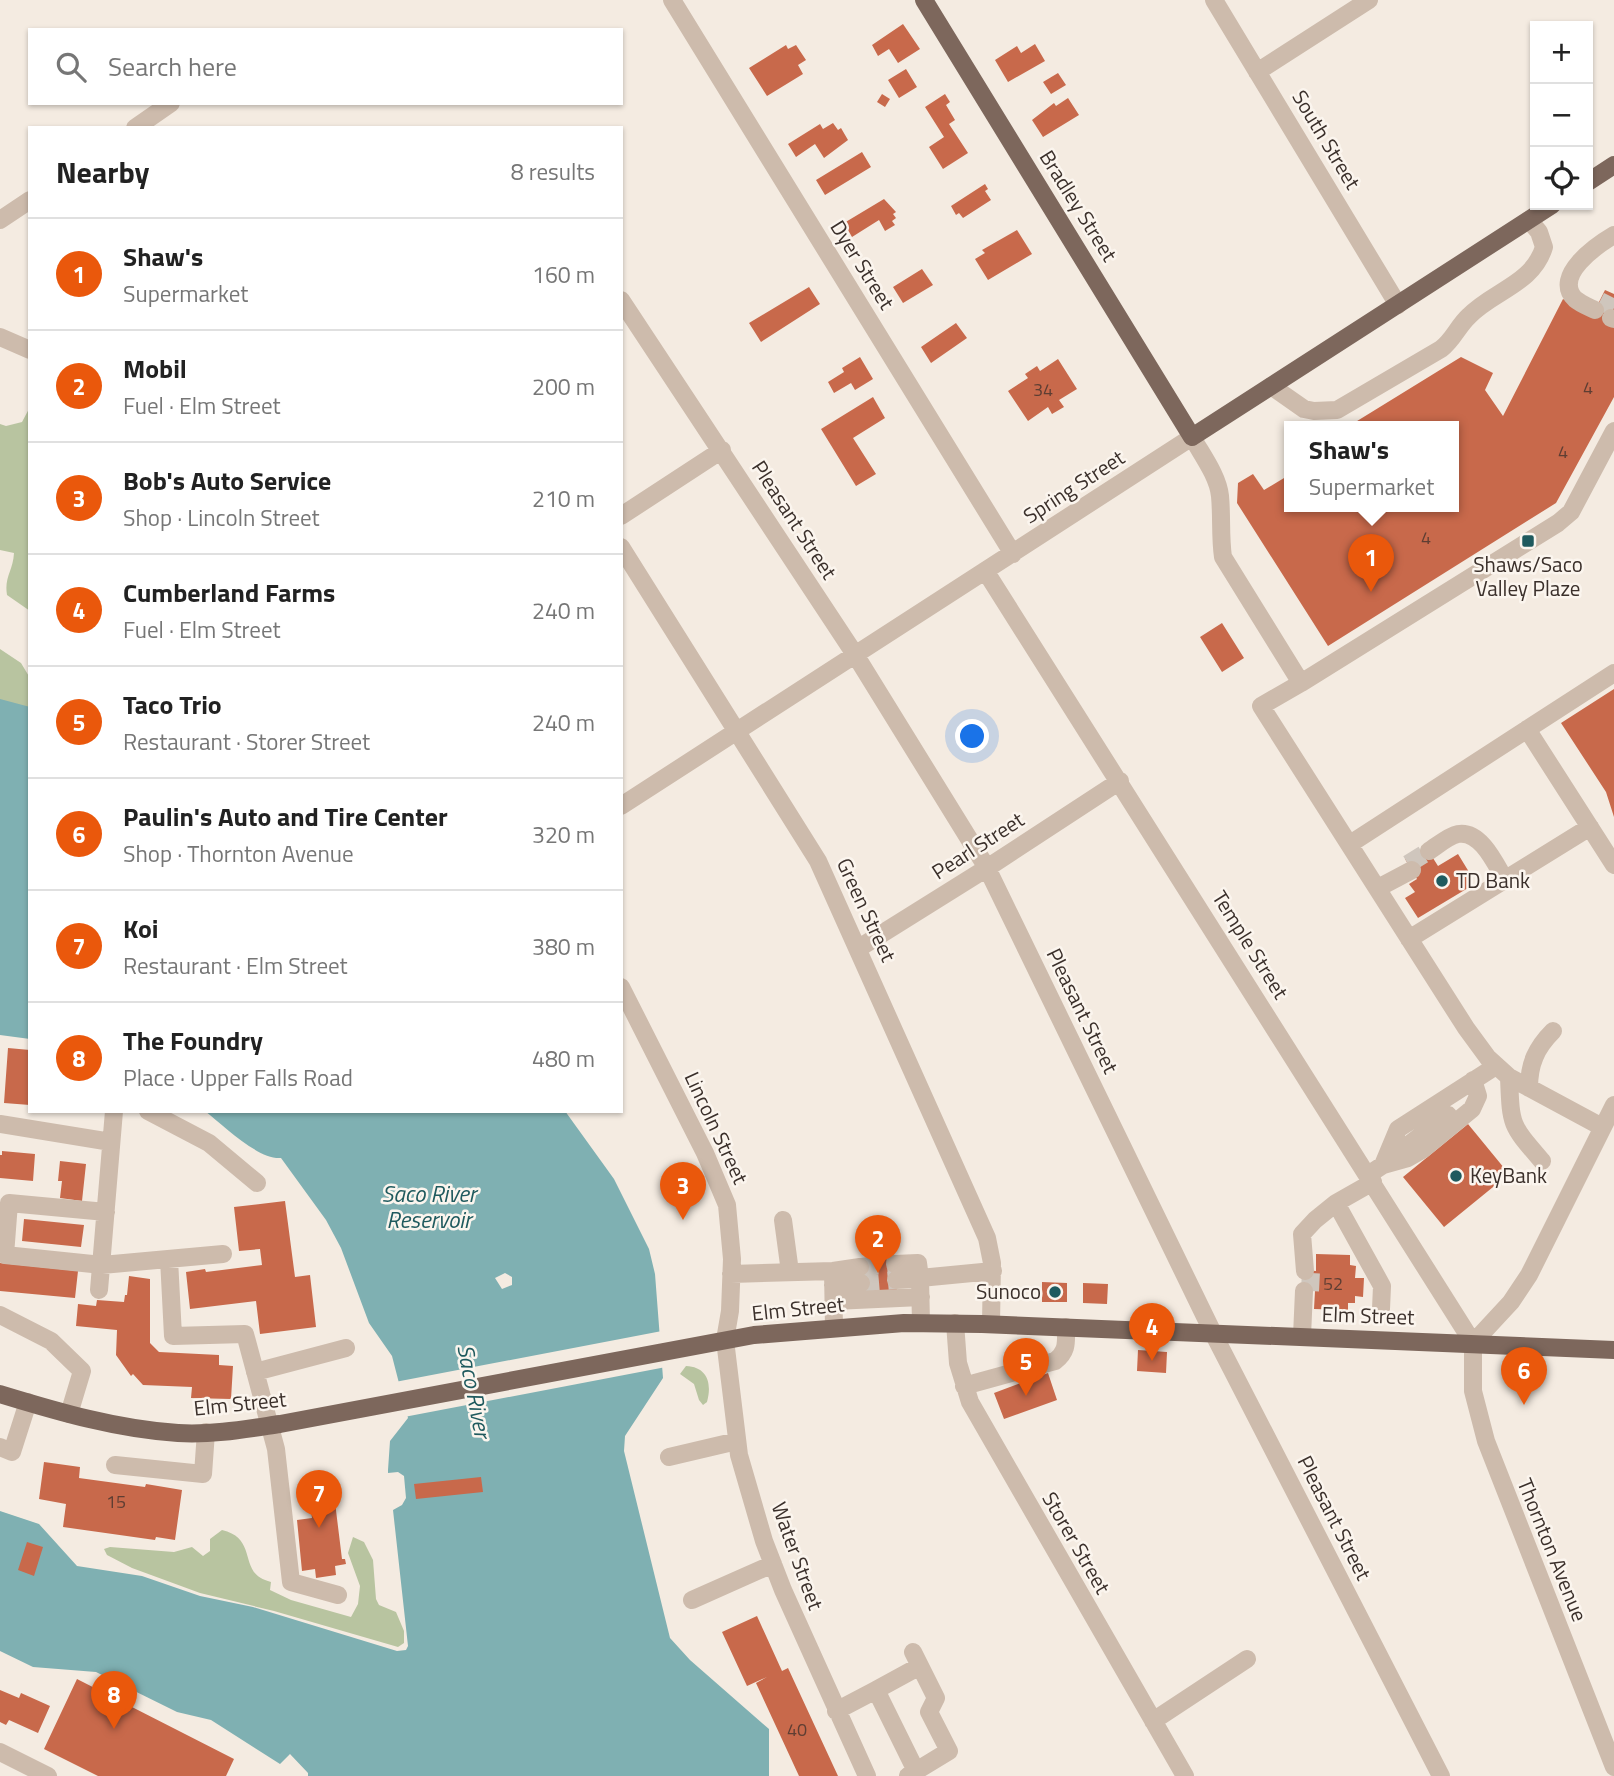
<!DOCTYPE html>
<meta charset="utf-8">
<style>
:root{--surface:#fff;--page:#f2f2f2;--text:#222;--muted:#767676;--line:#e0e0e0;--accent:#ea580c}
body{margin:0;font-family:"Titillium Web",sans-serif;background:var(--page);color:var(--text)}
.controls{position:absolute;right:21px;top:21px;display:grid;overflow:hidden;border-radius:0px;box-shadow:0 2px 5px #0004}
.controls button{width:63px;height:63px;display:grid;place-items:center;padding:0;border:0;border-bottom:2px solid var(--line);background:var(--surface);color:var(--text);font:35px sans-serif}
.you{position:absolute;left:973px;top:737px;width:24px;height:24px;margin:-18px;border:5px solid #fff;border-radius:50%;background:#1a73e8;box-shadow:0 0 0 10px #1a73e833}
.badge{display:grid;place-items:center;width:46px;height:46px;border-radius:50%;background:var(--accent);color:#fff;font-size:23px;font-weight:700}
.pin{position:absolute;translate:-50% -58px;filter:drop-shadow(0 2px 4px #0008)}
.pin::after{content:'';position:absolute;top:37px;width:24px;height:21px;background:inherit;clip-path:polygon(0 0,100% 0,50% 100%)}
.popup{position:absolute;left:1284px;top:421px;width:175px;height:91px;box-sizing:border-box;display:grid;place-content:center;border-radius:0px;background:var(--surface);filter:drop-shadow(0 2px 5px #0005);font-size:23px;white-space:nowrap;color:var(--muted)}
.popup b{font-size:26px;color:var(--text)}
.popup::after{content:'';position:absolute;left:50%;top:100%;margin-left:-14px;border:14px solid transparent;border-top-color:var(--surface)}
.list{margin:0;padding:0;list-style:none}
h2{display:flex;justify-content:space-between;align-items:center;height:91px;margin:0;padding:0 28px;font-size:30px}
h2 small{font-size:23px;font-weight:400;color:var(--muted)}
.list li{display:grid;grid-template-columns:46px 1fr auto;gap:21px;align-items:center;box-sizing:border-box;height:112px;padding:0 28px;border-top:2px solid var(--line)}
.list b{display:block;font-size:26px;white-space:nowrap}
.list p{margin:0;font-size:23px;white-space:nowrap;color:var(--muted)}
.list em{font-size:23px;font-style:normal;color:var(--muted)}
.icon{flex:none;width:38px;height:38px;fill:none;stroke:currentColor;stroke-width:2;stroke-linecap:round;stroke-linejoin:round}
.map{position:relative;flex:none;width:1614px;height:1776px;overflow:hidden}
.search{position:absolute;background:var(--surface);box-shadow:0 2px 5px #0004;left:28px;top:28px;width:595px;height:77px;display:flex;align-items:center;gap:18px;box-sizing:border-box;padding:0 24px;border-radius:0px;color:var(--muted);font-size:26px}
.panel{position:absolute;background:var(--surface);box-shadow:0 2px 5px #0004;left:28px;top:126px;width:595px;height:987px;border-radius:0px}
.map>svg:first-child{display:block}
</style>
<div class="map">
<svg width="1614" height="1776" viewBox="0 0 1614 1776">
<rect width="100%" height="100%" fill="#f4ebe1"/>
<path fill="#b8c4a0" d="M30,407V611L7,595C4,577 13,571 14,553L0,550V424L6,426L22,422Z
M0,649L21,663L30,678V728L0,714Z
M686,1366C708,1367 712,1384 707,1402L703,1405L699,1400L694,1384L680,1374Z
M222,1530C260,1539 236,1574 271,1582L270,1590L291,1600L351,1617L358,1604L360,1586L348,1553L353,1537L364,1542L373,1560L376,1599L379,1605L396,1612L404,1631V1643L398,1647L274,1611L200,1593L132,1568L107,1555L104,1549L110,1547L174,1552L192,1547L203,1556L210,1551V1539Z"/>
<path fill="#7fb0b2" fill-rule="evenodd" d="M0,699L30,707V1039L0,1035Z
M205,1111H565L614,1179L649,1249L655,1274L663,1378L625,1436L624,1451L670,1638L690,1660L769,1729V1776H308V1773L290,1754L280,1764L211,1720L177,1712L96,1672L33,1667L0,1651V1511L39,1524L77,1566L142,1576L200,1596L253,1607L397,1651L406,1650L408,1646L393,1510L402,1505L406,1498L404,1476L398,1472L388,1473V1470L390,1441L408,1418L392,1356L369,1323L341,1248L326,1220L281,1158C258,1160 223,1125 205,1111ZM505,1273L512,1277V1285L502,1289L495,1278Z"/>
<path fill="#f4ebe1" d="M662,1331L666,1367L404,1417L395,1382Z"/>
<path fill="#c8694b" d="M903,24L920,49L898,63L889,49L878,56L872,45Z
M1035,44L1045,61L1008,82L995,60L1017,46L1021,53Z
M786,45L788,49L796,45L806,60L798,65L803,74L767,96L749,68Z
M906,69L917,87L899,98L888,80Z
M1058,73L1066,85L1051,94L1043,82Z
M882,94L890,99L885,107L877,102Z
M945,94L950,102L946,105L955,120L949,124L968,153L943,169L929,147L944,137L925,107Z
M1068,98L1079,115L1043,137L1032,120L1054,103L1056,106Z
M833,123L838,130L841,128L848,140L824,158L815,144L796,157L788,144L820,124L823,129Z
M862,152L871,167L825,195L816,180Z
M985,184L988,189L985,191L991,200L963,218L959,213L956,215L951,206Z
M884,199L896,212L893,214L896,218L892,221L895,225L885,231L879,220L852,237L844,223Z
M1017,230L1032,254L988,280L975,259L985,253L982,250Z
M922,269L933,285L903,303L893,287Z
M809,287L820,304L761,342L749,323Z
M1605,290L1614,294V397L1556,503L1328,646L1237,503L1238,483L1253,474L1264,490L1289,475V506H1453V426H1349L1461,357L1493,373L1485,390L1503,416L1563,299L1593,314Z
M956,323L967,338L931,363L921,347Z
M860,357L873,379L855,390L851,383L834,393L828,382L844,372L842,368Z
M1058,359L1077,389L1059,400L1064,407L1052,414L1048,407L1028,421L1008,391L1028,378L1025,374L1037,366L1040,371Z
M873,397L885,418L853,438L876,474L856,486L821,429Z
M1222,623L1244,658L1222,672L1200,637Z
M1614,689V817L1606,792L1561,723Z
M1426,847L1438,866L1458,854L1469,872L1467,874L1473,885L1418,918L1405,898L1415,892L1409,884L1417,879L1405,859Z
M8,1048L30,1050V1105L4,1103Z
M1468,1124L1509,1174L1444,1227L1403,1177Z
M2,1151L35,1154L33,1181L0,1178V1155H2Z
M60,1161L86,1164L82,1201L60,1198L62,1181H58Z
M285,1201L295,1277L310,1275L316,1327L260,1334L256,1301L190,1309L186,1272L205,1269L206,1272L262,1265L260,1249L239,1251L234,1207Z
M24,1219L84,1225L81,1247L22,1241Z
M1316,1254L1350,1255V1265L1356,1266L1355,1278H1364L1363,1297L1355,1296V1303H1348V1310L1314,1309L1315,1291L1302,1290L1303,1270L1316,1271Z
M894,1256L897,1290L862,1293L859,1259Z
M0,1263L78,1271L75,1298L0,1291Z
M129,1276L150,1279V1343L159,1352L219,1355V1365L233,1366L231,1399L191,1398L192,1387L143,1385L133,1374L131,1376L116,1355L117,1330L76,1326L78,1304L96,1306L97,1300L124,1302L125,1295H127Z
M1042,1282L1067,1283V1302H1042Z
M1083,1283L1108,1284L1107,1304L1083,1303Z
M1138,1350L1167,1352L1166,1373L1137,1371Z
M1048,1373L1057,1400L1004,1419L994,1393Z
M44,1462L80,1467L79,1478L145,1487L146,1484L182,1490L175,1540L156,1537L155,1540L63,1527L66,1504L39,1499Z
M481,1477L483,1492L416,1499L414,1484Z
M332,1478L342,1559H345L346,1564L335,1566L336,1575L316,1578L315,1569L302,1571L297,1520L312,1518L307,1482Z
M27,1542L43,1547L34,1576L18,1570Z
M757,1616L782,1671L788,1668L838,1776H799L756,1683L767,1677L747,1686L722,1632Z
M77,1679L234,1759L226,1776H98L44,1749Z
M0,1690L19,1698L21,1693L50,1706L38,1733L9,1720L6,1725L0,1722Z"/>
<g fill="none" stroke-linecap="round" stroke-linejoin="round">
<path stroke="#cfc6bd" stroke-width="18" stroke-dasharray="18 9" stroke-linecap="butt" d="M1600,301L1614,308
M1408,864L1429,851
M860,1267L895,1264
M861,1283L896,1280
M1310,1291L1311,1271"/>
<path stroke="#cdbbac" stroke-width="18" d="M672,0L1013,554
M1214,0L1398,305
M1257,72L1369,0
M135,128L171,103
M0,220L30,200
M621,300L856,656L987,868L1213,1333L1441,1776
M1595,310C1589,307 1581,304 1575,299C1552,276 1597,245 1614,235
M1611,318L1614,319
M0,337L30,350
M1271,386L1304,409L1314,411L1337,410L1441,349C1453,340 1458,326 1469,316C1493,291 1533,284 1544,247L1539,232L1529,220
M621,516L722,450
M621,547L818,861L987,1238L992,1263L991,1324
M986,572L1473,1343
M1527,729L1614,865
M621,806L1192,437C1202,455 1218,476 1220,496C1222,517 1220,537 1223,557L1301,683
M1350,844L1614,673
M1429,851C1437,846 1448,836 1458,834C1481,830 1496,865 1505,880
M1378,888L1412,870
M1409,939L1590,827
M859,948L987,868L1120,781
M621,987L705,1153L727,1205L732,1259L730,1311L725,1340L739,1455L764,1541L783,1590L867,1776
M1509,1077C1511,1126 1510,1124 1542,1161
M1529,1088C1529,1064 1536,1048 1553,1031
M148,1111L209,1143L257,1183
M0,1124L111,1142
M1602,1127L1509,1077L1488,1058L1466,1028L1261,706L1301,683L1558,523L1571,512L1614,431
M1390,1159L1448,1115
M1383,1165L1408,1158L1422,1150L1472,1109L1478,1096L1473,1080
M1368,1175L1383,1165L1398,1129L1496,1066
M1373,1182L1336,1203L1382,1286L1381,1309
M106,1212L9,1203L5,1255L102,1265L223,1254
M783,1220L790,1272
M169,1259L173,1336L245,1334L276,1449L291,1582L338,1595
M895,1264L918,1263L920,1278L896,1280
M833,1271L834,1328
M1305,1271L1302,1234L1315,1220L1336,1203
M731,1274L833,1271L860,1267
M833,1285L861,1283
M99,1290L114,1111
M834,1301L921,1297
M0,1315L51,1341L82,1371L69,1414
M921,1323L920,1278L993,1271
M955,1323L958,1363L970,1402L1185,1776
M1302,1336L1304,1291
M1473,1343V1391L1486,1441L1614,1767
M1473,1343L1511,1302L1529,1275L1614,1105
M255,1372L346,1348
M964,1386L1055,1361C1068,1351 1066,1342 1066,1327
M0,1447L12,1452L28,1402
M669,1457L737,1441
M115,1465L203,1474L206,1432
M692,1600L773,1564
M876,1690L920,1666
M836,1711L876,1690L916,1771
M1153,1721L1247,1659
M0,1752L48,1776
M908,1776L949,1751L929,1712L936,1698L913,1652"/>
<path stroke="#7d675c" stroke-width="18" d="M924,0L1192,437L1552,205
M1588,182L1614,165
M0,1394C59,1412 117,1429 178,1433C213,1435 246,1429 280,1424L754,1335L904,1323L982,1324L1614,1350"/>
</g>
<g fill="#1f5a5e" stroke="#fbf5ee" stroke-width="2.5">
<rect x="1521" y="534" width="14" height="14" rx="3.5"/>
<circle cx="1442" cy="881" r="7"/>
<circle cx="1456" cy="1176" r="7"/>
<circle cx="1055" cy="1292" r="7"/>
</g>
<g text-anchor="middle" stroke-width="5" stroke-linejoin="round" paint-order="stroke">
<g font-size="18" fill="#5e3e33">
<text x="1588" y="394">4</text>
<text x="1043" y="396">34</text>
<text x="1563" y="458">4</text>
<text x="1426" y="544">4</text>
<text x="1333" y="1290">52</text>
<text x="116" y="1508">15</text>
<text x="797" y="1736">40</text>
</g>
<g font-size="21" fill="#3b302b" stroke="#fbf5ee">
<text transform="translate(1326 140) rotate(59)" y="7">South Street</text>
<text transform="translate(1078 206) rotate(58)" y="7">Bradley Street</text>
<text transform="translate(862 265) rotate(58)" y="7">Dyer Street</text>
<text transform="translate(1074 487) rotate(-33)" y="7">Spring Street</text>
<text transform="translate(794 520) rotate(57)" y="7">Pleasant Street</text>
<text transform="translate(978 846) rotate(-33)" y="7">Pearl Street</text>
<text transform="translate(866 910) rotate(65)" y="7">Green Street</text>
<text transform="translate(1250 945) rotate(58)" y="7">Temple Street</text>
<text transform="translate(1082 1011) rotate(64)" y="7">Pleasant Street</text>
<text transform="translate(716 1128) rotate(65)" y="7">Lincoln Street</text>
<text transform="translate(798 1309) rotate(-6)" y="7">Elm Street</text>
<text transform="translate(1368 1316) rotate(2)" y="7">Elm Street</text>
<text transform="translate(240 1404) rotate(-6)" y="7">Elm Street</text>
<text transform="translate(1334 1518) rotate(63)" y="7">Pleasant Street</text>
<text transform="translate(1076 1543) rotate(60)" y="7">Storer Street</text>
<text transform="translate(1552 1550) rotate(68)" y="7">Thornton Avenue</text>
<text transform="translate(797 1556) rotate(70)" y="7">Water Street</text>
</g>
<g font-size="21" fill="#3b302b" stroke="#fbf5ee" text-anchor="start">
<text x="1528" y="572" text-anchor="middle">Shaws/Saco<tspan x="1528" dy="24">Valley Plaze</tspan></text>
<text x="1456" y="888">TD Bank</text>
<text x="1470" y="1183">KeyBank</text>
<text x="1041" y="1299" text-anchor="end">Sunoco</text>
</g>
<g font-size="23" font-style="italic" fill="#1f5a5e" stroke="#fbf5ee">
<text x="429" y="1202">Saco River<tspan x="429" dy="26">Reservoir</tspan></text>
<text transform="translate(474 1391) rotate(79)" y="8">Saco River</text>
</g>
</g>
</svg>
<div class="controls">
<button>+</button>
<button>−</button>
<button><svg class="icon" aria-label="locate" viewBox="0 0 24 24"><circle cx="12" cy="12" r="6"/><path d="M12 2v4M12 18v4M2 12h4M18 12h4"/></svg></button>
</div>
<div class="you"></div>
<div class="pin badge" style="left:1371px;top:592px">1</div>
<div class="popup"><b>Shaw's</b>Supermarket</div>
<div class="pin badge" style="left:878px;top:1273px">2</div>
<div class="pin badge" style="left:683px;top:1220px">3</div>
<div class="pin badge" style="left:1152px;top:1361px">4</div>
<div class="pin badge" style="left:1026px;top:1396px">5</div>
<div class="pin badge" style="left:1524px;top:1405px">6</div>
<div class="pin badge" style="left:319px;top:1528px">7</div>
<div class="pin badge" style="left:114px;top:1729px">8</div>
<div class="search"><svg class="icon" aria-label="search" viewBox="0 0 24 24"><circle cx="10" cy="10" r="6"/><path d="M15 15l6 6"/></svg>Search here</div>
<section class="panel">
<h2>Nearby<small>8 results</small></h2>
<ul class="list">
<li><span class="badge">1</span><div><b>Shaw's</b><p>Supermarket</p></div><em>160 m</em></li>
<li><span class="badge">2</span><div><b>Mobil</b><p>Fuel · Elm Street</p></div><em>200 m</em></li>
<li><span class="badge">3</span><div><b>Bob's Auto Service</b><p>Shop · Lincoln Street</p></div><em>210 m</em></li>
<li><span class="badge">4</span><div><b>Cumberland Farms</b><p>Fuel · Elm Street</p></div><em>240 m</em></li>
<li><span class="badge">5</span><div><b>Taco Trio</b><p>Restaurant · Storer Street</p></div><em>240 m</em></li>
<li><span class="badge">6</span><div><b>Paulin's Auto and Tire Center</b><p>Shop · Thornton Avenue</p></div><em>320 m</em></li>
<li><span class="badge">7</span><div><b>Koi</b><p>Restaurant · Elm Street</p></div><em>380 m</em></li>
<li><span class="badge">8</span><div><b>The Foundry</b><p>Place · Upper Falls Road</p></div><em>480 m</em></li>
</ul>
</section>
</div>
